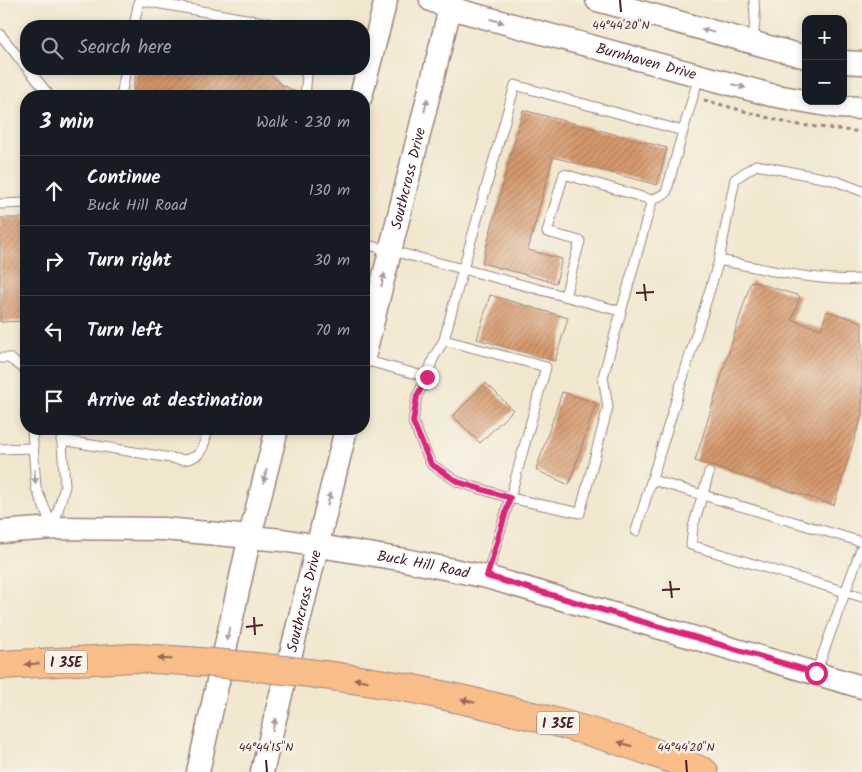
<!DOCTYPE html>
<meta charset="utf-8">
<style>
:root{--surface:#171b24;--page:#20242c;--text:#f1f3f6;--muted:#9ea1a6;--line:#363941}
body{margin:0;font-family:Kalam,sans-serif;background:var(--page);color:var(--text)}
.controls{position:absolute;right:15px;top:15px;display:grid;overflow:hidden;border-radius:10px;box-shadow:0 2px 8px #0003}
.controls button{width:45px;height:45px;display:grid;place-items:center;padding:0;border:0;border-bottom:1px solid var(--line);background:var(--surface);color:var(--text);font:25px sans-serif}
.stop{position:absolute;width:15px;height:15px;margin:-11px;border:4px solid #db2777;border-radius:50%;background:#fff}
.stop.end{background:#db2777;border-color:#fff;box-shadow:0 1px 5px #0008}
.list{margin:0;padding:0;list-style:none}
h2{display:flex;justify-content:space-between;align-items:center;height:65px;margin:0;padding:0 20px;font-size:21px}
h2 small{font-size:16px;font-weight:400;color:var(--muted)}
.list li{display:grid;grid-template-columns:32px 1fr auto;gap:15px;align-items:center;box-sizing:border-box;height:70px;padding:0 20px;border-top:1px solid var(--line)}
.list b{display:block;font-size:19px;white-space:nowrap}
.list p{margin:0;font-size:16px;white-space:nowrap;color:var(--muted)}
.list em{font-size:16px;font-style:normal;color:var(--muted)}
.icon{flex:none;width:28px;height:28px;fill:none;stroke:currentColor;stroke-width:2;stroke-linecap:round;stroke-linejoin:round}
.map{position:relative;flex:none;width:862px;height:772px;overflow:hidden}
.search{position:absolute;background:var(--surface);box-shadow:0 2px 8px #0003;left:20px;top:20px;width:350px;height:55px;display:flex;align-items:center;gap:12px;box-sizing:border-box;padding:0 18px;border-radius:20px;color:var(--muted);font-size:19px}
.panel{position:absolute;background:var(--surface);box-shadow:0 2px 8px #0003;left:20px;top:90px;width:350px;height:345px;border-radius:20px}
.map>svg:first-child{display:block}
</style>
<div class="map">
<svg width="862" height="772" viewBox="0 0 862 772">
<defs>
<pattern id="building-hatch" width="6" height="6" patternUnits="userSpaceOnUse" patternTransform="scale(1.25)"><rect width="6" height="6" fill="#d5996d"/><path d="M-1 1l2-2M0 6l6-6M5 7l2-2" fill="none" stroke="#af7c5a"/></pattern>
</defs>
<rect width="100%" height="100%" fill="#f7f3e8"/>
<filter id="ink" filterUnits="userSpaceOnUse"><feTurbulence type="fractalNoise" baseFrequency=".02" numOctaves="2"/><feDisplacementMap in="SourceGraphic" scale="10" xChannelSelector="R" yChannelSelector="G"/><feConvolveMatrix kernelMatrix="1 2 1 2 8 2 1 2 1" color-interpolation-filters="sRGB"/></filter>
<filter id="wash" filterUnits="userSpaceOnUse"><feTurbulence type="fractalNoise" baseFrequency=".0096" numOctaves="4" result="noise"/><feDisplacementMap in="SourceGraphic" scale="20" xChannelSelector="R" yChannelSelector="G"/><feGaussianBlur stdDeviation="1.12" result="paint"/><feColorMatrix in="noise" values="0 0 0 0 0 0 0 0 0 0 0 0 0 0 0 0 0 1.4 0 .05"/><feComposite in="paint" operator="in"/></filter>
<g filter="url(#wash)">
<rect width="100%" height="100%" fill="#f1e7ce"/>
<g id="blocks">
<path fill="url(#building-hatch)" d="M137,69H266L280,84L297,92L296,96H132Z
M523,110L667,148L657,185L553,157L528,250L562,259L556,283L482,263Z
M0,218H26V321L0,322Z
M751,281L800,296L792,320L821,329L827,311L862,322V415L834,505L695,461Z
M490,295L568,318L555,361L477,339Z
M486,383L513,410L480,443L453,416Z
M562,392L596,403L569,485L536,470Z"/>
</g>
</g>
<g filter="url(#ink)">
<use href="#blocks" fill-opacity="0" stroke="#9e837c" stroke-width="1"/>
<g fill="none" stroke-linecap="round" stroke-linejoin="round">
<defs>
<path id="service" d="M134,26L139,0L268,23L270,26
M0,34L26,67
M753,42L755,19L754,0
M28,69L50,96
M302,69L307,76L305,96
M121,96L126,69
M0,204L26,203
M364,244L463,269L515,85L683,131L699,76
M719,260C765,269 815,282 862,279
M565,296L580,241L547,232L564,174L652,200
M0,358H9L26,370
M364,360L427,377L433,359L444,340
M427,377L417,396L413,422L431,464L458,482L510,498L546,367L444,340L463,269L620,311
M32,429L36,488L53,528
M61,440L183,460C204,457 203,447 208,429
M0,449L33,448
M709,473L693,527L691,545L862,597
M652,480L862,542
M53,528L65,486L61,429
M636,531L719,260L735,179L756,165L833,180L862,191
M487,576L510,498L580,513L608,407L603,377L652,200L666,193L683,131
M816,673L862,546"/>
<g id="tertiary">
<path id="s1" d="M431,0L450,8L771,95L838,107L862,108"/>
<path d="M597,0L806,57"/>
<path d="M843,62L862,63"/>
<path d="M361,96L386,0"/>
<path id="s2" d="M364,357L452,0"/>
<path id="s3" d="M0,532L53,528L164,529L282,540L405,560L487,577L862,687"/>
<path d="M198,772L250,536L277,429"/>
<path id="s4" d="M262,772L346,429"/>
</g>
<path id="motorway" d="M0,665L133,658
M409,688C509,709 609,732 704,772"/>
</defs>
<use href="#service" stroke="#9e837c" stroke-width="11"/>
<use href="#tertiary" stroke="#9e837c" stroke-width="25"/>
<use href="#motorway" stroke="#9e837c" stroke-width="30"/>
<path stroke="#9e837c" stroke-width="3" stroke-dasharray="4 4" stroke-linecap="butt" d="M704,100L791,124L862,132"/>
<use href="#service" stroke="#fff" stroke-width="9"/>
<use href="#tertiary" stroke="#fff" stroke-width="22"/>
<use href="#motorway" stroke="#f8bd89" stroke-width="28"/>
<defs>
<path id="motorway-bridge" d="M133,658C226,662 317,672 409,688"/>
</defs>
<use href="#motorway-bridge" stroke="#9e837c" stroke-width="30" stroke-linecap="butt"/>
<use href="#motorway-bridge" stroke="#f8bd89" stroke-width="28"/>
</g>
<defs><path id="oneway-solid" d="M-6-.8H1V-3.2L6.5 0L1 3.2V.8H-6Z" transform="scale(1.25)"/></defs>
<g fill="#ae9aa0">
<use href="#oneway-solid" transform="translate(497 21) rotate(15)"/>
<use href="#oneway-solid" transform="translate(708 31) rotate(-164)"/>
<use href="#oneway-solid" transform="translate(739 86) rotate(16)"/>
<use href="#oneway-solid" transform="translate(426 105) rotate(-76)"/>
<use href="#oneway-solid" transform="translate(383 280) rotate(-76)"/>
<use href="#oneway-solid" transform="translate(265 476) rotate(104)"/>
<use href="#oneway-solid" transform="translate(35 477) rotate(86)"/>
<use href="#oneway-solid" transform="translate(329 499) rotate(-76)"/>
<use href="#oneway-solid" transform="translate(228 634) rotate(102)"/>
<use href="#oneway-solid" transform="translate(274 725) rotate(-76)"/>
</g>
<g fill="#986655">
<use href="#oneway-solid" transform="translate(165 659) rotate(-178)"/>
<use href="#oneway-solid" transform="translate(32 664) rotate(177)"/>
<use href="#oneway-solid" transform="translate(361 680) rotate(-170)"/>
<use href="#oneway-solid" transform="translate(468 701) rotate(-166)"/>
<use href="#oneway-solid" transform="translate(625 744) rotate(-162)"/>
</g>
</g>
<g fill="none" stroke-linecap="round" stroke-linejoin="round" filter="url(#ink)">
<path stroke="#db2777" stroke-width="6" d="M427,377L417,396L413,422L431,464L458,482L510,498L487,576L816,673"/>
</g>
<path fill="none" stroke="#4a1f2b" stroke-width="2" d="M620,0L621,12M644,284L646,301M636,293L654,292M670,581L672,598M662,590L680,589M254,617L255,635M246,627L263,625M266,760L267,772M686,760L687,772"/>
<g text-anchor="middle" stroke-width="5" stroke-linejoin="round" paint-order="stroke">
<g fill="#f7f3e8" stroke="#7e5f64" stroke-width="1">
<rect x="45" y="650.5" width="42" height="23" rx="4"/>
<rect x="537" y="711.5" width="42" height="23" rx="4"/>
</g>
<g font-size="14" font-weight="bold" fill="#4a1f2b">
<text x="66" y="667">I 35E</text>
<text x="558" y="728">I 35E</text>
</g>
<g font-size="15" fill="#4a1f2b" stroke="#f7f3e8">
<text dy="5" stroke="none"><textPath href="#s1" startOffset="224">Burnhaven Drive</textPath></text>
<text dy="5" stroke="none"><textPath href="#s2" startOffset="184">Southcross Drive</textPath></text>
<text dy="5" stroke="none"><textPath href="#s3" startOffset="426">Buck Hill Road</textPath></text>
<text dy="5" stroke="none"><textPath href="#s4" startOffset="176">Southcross Drive</textPath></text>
</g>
</g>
<g font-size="12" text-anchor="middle" fill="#4a1f2b" stroke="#f7f3e8" stroke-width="5" stroke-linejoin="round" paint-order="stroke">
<text x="621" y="29">44°44'20"N</text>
<text x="266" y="751">44°44'15"N</text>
<text x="686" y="751">44°44'20"N</text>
</g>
</svg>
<div class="controls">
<button>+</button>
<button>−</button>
</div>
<div class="stop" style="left:816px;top:673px"></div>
<div class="stop end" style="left:427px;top:377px"></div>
<div class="search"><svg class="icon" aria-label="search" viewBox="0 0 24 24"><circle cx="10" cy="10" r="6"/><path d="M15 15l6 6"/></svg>Search here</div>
<section class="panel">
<h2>3 min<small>Walk · 230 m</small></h2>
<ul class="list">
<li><svg class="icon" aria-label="ahead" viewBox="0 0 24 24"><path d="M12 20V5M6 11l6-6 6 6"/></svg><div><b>Continue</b><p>Buck Hill Road</p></div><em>130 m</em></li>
<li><svg class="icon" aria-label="right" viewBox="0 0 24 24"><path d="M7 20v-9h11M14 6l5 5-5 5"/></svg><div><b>Turn right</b></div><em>30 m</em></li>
<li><svg class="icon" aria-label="left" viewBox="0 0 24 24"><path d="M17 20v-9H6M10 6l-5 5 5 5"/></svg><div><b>Turn left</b></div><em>70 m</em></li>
<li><svg class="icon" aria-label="arrive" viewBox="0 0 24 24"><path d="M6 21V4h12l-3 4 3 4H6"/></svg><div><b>Arrive at destination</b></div></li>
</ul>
</section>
</div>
